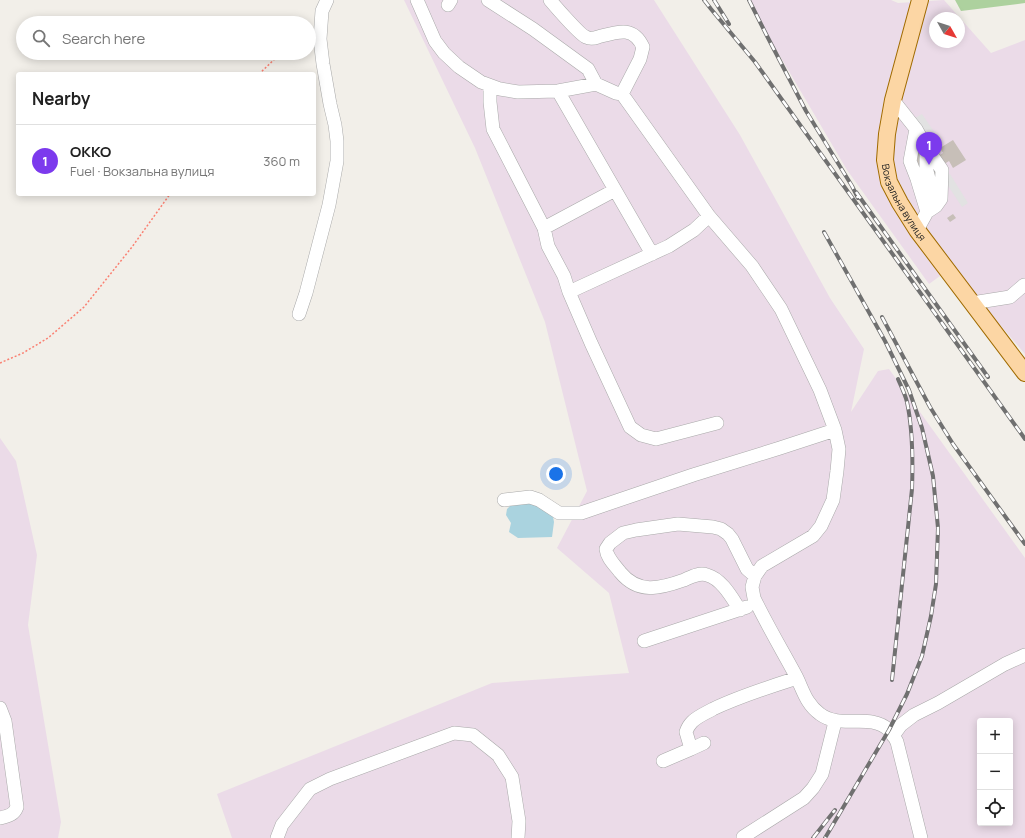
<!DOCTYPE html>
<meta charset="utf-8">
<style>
:root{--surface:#fff;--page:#f2f2f2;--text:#222;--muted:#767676;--line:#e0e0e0;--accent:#7c3aed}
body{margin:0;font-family:Manrope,sans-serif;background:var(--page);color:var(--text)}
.controls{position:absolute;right:12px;bottom:12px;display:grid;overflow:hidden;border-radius:4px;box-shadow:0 2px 10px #0003}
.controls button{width:36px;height:36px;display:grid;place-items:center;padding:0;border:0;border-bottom:1px solid var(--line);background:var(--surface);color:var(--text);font:20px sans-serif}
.compass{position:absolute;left:929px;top:12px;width:36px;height:36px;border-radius:50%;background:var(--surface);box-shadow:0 2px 10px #0003;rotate:129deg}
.you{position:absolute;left:556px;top:474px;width:14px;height:14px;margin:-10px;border:3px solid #fff;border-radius:50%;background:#1a73e8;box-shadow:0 0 0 6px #1a73e833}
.badge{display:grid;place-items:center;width:26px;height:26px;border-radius:50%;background:var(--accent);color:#fff;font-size:13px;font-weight:700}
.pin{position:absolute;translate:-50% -33px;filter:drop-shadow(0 1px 2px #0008)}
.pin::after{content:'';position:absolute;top:21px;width:14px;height:12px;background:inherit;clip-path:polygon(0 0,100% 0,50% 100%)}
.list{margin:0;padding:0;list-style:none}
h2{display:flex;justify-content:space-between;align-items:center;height:52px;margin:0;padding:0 16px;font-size:17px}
h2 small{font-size:13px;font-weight:400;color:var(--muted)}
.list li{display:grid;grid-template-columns:26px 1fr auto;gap:12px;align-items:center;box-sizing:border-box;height:72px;padding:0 16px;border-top:1px solid var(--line)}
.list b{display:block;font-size:15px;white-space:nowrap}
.list p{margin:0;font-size:13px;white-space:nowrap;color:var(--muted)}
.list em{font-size:13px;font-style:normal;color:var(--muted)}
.icon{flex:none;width:22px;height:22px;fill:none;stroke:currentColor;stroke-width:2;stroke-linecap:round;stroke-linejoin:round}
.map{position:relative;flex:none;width:1025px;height:838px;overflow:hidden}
.search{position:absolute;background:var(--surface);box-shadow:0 2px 10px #0003;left:16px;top:16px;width:300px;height:44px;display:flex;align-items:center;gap:10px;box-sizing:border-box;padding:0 14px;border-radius:22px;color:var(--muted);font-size:15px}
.panel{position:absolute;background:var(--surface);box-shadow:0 2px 10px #0003;left:16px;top:72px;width:300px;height:124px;border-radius:4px}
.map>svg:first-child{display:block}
</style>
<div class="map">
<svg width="1025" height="838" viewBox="0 0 1025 838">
<rect width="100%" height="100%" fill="#f2efe9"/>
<path fill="#ebdbe8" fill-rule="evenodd" d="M404,0H654L740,135L830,298L864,349L851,412L878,371L889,369L1025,558V838H232L217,794L492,683L629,673L609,593L557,548L587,491L545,322L475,148ZM980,721H1010V823H980Z
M747,0H891L898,3L944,0L991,53L1025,40V354L951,268L929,284L847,170ZM935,18H959V42H935Z
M0,438L16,461L37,555L28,625L61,822L58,838H0Z"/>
<path fill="#add19e" d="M955,0H1025V3L961,11Z"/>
<path fill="#e2e2e2" d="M922,114L937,136L931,140L915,118Z
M950,174L968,203L962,207L943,178Z"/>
<path fill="#aad3df" d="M529,503L552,511L554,522L552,537L518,538L509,532L511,523L506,515L507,509L512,504Z"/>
<path fill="#c7bfb8" d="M953,140L966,160L953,168L949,161L935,170L943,183L930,190L910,157L921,150L928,162L943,153L940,148Z
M953,214L956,218L950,222L947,218Z"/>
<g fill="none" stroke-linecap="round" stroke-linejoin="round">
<defs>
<path id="minor" d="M417,0L435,41L444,53L459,67L481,82L500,89L518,92L558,91L596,84L616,93L622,94L709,216L752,266L781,309L820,390L835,430L839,449L837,471L833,500L821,526L813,536L762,566L755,576L752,587L754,598C767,625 782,650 796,676C803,690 806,704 820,714C841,730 870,712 889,730C892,733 895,738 897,742L921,838
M488,0L533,29L588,69L596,84
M550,0C555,6 580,35 586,37C590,39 595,38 598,37C617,32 633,25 643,47L640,59L622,94
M448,5L451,0
M490,86V102L493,129L544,228
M558,91L652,254
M893,100L916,129L926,147L942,170L941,199L936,206L927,212L917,230
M916,129L910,161L917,179L927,212
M926,147V167L936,206
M615,190L544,228L548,246L564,276L569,292L591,343L630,427L641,435L656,439L717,423
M569,292L669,246L694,230L709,216
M972,303L1010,297L1024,285
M299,314L306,293L329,205L337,161V141L335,125L330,104L323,64L320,39L322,11L327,0
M504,500L530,497L539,500L559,513H581L693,475L780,448L835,430
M740,610C732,598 722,579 707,575C699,572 691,577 684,580C659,589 638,594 620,572C614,564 607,558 606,549L610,543L623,533L636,530L678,524L713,527L721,529L728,534L732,539L747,569L755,576
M644,641L747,607
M0,708L5,721L17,807C14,815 8,816 0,818
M893,736L901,725L914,715L938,703L1005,664L1025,655
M691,749L704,743
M663,761L691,749L686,732C687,729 689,725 692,722C698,716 706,713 713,709C740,696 769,687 797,678
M743,837L804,798L813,788L822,774L835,722
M277,838L282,825L310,789L330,779L454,733L473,735L498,755L512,777L519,821L518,838"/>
<g id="major">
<path id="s1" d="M920,0L893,100L887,134L885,160L889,182L900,203L917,230L1025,373"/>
</g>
</defs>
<use href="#minor" stroke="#a9a9a9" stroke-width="14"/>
<use href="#major" stroke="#a06b00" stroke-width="18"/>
<path stroke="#fa8072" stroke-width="1.5" stroke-dasharray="2 2" stroke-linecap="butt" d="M259,74L281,53
M0,363L23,353L48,338L84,307L132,247L170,194"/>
<use href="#minor" stroke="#fff" stroke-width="13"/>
<use href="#major" stroke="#fcd6a4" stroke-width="16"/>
<defs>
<path id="rail" d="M704,0L711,9L755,62L1025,439
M714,0L729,24
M749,0L767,36L806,111L852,186L858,198
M856,192L988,377
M824,232L885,341L909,390L922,428L933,476L938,528L936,584L931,616L922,656L907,694L889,730L825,838
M882,317L930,407L953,444L1025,544
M892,680L912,489C913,460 913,430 907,402C905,394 901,386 898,379
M813,838L835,810"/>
</defs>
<use href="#rail" stroke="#707070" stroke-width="4"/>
<use href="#rail" stroke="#fff" stroke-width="2.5" stroke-dasharray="8" stroke-linecap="butt"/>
</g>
<g text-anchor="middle" stroke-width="3" stroke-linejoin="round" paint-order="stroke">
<g font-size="10" fill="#222" stroke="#fff">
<text dy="4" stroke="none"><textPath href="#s1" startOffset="211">Вокзальна вулиця</textPath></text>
</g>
</g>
</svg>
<div class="controls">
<button>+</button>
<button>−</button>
<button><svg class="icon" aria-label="locate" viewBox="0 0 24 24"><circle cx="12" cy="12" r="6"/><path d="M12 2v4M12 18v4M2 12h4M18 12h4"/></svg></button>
</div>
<svg class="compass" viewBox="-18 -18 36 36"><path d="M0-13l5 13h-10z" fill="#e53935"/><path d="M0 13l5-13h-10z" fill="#767676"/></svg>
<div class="you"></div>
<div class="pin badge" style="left:929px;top:165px">1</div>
<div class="search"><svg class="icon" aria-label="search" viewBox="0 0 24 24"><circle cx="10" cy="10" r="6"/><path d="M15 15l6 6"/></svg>Search here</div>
<section class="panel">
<h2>Nearby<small></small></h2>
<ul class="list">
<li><span class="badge">1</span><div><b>ОККО</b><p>Fuel · Вокзальна вулиця</p></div><em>360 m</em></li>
</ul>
</section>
</div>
